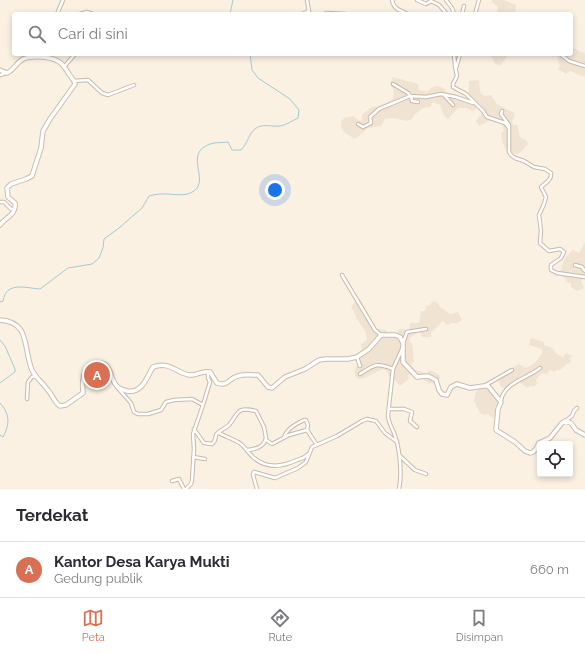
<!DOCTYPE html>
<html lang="id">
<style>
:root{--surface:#fff;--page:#f7f7f7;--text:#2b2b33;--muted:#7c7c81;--line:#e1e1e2;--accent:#d97053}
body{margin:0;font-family:Raleway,sans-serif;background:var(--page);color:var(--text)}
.controls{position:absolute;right:12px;bottom:12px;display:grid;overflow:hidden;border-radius:4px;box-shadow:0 2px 6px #0003}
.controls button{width:36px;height:36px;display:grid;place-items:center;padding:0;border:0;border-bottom:1px solid var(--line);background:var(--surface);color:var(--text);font:20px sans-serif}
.you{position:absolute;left:275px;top:190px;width:14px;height:14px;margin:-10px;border:3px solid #fff;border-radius:50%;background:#1a73e8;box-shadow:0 0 0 6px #1a73e833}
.badge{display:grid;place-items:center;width:26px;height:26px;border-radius:50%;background:var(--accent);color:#fff;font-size:13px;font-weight:700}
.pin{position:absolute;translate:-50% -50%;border:2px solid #fff;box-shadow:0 1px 4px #0006}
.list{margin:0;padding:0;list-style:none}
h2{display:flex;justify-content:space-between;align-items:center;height:52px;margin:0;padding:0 16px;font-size:17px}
h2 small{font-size:13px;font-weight:400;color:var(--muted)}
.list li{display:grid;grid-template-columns:26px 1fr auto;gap:12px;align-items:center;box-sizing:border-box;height:56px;padding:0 16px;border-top:1px solid var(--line)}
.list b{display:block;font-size:15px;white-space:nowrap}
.list p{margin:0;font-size:13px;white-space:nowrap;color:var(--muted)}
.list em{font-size:13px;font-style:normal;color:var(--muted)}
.icon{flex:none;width:22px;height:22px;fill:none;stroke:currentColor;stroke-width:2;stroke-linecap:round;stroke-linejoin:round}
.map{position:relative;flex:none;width:585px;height:489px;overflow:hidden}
.search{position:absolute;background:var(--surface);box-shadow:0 2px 6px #0003;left:12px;right:12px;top:12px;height:44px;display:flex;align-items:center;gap:10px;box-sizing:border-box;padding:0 14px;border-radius:4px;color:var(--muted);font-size:15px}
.sheet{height:108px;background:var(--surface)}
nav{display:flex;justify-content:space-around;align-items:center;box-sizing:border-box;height:56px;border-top:1px solid var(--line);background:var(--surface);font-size:11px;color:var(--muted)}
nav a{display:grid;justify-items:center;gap:2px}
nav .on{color:var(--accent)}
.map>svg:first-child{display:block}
</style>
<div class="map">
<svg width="585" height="489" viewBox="0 0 585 489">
<rect width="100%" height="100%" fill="#faf1e3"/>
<path fill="#f1e3d2" d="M492,0H504L516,5L515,14H497L498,7L492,2Z
M571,47L584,53H585V77L570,71L566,74L558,69L560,66L556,55L553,57L548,54H571Z
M484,54H508V55L500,66L494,63L492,57Z
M393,77L418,84L419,90L427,92L431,88L436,86L441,87L445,89L446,92L466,97L469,91V81L479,80L480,90L481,94L485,96L491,95L497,104L514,113L515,115L512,121L513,125H517L520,137L526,140L528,144L522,151L517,154L506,151L502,140L501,133L504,131L502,124L491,120L479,126L476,121L482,113L477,108L473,111L466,108H458L448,119L444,116L440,105L433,102L430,107L423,108L414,115L412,119L407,121L393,118L385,119L381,126L368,128L355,139L345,133L341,128V122L344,118L353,116L360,121L362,120V115L370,108L381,105L393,99L394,92L390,82Z
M585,242V279H582L581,281L584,288L577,291L571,287V283L566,282L565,278L561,275L560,273L563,262L566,257L573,250L579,253Z
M360,299L376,328L378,329L386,330L387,332L397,333L399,329L409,330L410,323H419L421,311H425L426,306L430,305L432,302L436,301L440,307L450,314L458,312L462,320L457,323H452L447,325L443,321L434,330L431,332V337H422L420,332H418L410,338L409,342L412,343L414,362L411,364L415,370L427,373L430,370L441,376L436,385L432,383L429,384L423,379H418L409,374L408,376L409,379L400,386L395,380L389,377L387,371L383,369L364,378L359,379L356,377L354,371L357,364L355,355L362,349L361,344L367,340V338L365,331L357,319L351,306L355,302Z
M531,338L544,342V345L552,348L557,354L563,357L566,353L572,356L570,359L571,361L569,364H567L560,370H557L555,372L550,370L547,374L542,373L536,380L537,384L535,386H530L528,388L519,382L508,390L501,387L497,377L519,364L526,368L535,363L542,353V349L529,345Z
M487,385L502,400V403L493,418L488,414L484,415L480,413L474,401L475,395L478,388Z"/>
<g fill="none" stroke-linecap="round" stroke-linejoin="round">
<path stroke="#a1cbd2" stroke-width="1" d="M230,14L233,0
M0,302L3,301C6,281 26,288 40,289L68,268L92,264L99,258L103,248L104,239L119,228L142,208L149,196C153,195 157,194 161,194C172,193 184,198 194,191C210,179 183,154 210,144C215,142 222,143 228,142L232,150H241C248,143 249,133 255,129C261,123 272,127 280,126C286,125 292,121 298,118L299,110L290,99L258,78L252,70L250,54
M0,340L5,346L15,369V372L0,383
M0,403C10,414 10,424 3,437L0,435"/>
<defs>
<path id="street" d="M392,0C394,10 400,10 408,14
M417,0L426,4L431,1L439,5L447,14
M446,0L452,8L454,14
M57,14L63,0
M80,14L87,12L93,14
M302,14L309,11L307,0
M324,14L327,13L346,14
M462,14L464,6
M475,14L479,0
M454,54L455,66L457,76L453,84V87L466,94L483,111L487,117L505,123L509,128V152L511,155L515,158L524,161L534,167L545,169L551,173C552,180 545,183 541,187L546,197L544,204L539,215L541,231L540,243L549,251L560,249L564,252L561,258L551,265V270L557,273L585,277
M560,54L569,61L585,66
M64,67L75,54
M456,68L460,54
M0,75L6,73
M74,81L88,80L102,93L108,95L134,85
M393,84L408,93L410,96
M444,95L453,105
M411,96L412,101L418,102
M502,111L501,114L509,125V128
M358,124L363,127L371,123L370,117L379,109L410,96L426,97L441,94L456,97L473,103
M0,202H4L11,209H15
M575,265L582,267L585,271
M342,275L375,330L381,335
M403,343L407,332L426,329
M357,357L360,366
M360,374C374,365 377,362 393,369
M484,386L512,370
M117,387L131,403L134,412L138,414H148L158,411L161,410L166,402L174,400L192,399L203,405L193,434L194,449L192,480L191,484L186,489
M27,399L28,382L32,377L35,376
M501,400C505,382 528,378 540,368
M203,405L210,382L208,378V372
M389,409H404L412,412L410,421L417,427
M565,421L572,416L574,411L577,408
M194,429L204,443L212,444C216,441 215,439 216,435C218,431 225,429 229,425C239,413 236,406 256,411L264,427L266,438C264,447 256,449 248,450
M219,433C226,437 234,439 241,444C246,448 249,454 254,458C267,469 282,467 297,460C302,458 305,458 308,454
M284,438C286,429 296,424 304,420H306L308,425L307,430
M266,440L272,444L289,435L307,430L317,445
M400,456L415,470L426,474
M193,457L205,459
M172,481L179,479L184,489
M257,489L253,475L254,472L275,478L298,468L306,462L312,447L337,436L362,421L367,419L376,421L385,433L397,442
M399,489C402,475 400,452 396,439C394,430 388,424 388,415L393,369L403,347"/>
<path id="secondary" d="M0,70L7,73C14,70 16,63 23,59C32,55 54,56 62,64C66,69 70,76 74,81L75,84L50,119L43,131L41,148L32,176L26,179L11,184L7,188L8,197L15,203C17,214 5,218 0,225
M0,320C31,322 23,349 32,370C35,377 42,382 47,389C52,394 54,402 60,406L66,405L83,393C83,389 82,384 83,380C84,367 95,359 106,365C111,370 111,379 116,385C118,388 123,390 127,391C142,394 147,377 153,367C169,361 175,372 189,375C197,376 202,370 210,372L217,383C229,387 228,378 238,376C244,374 252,375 258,375L268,387L272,388L285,377L305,369L319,360L326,359H348L357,357L369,349L381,335H395L400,337L403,343V362L417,377L428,376L436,380L439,390L442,394L447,395L451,387L457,384L470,388L484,386H488L501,402L498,409L496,430L515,442L525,451L530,453L533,452L536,449L539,443L550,438L562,423L565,421L571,423L576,430L585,435"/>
</defs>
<use href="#street" stroke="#c9b9ab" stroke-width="4.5"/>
<use href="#secondary" stroke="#cfbbab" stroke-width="5.5"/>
<use href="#street" stroke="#fff" stroke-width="2.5"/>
<use href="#secondary" stroke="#fff" stroke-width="3.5"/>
</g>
</svg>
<div class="controls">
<button><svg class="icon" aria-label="locate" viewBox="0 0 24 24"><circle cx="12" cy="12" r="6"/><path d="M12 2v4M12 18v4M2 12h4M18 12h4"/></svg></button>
</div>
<div class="you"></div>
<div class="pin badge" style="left:97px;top:375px">A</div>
<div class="search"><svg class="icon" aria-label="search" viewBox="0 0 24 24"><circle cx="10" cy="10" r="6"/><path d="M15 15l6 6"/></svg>Cari di sini</div>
</div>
<section class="sheet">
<h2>Terdekat<small></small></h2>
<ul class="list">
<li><span class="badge">A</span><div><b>Kantor Desa Karya Mukti</b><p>Gedung publik</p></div><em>660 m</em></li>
</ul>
</section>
<nav>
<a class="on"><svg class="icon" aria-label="map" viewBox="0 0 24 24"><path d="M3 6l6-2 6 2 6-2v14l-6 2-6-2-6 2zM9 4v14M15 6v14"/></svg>Peta</a>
<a><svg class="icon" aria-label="directions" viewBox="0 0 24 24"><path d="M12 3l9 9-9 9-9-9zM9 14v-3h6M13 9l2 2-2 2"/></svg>Rute</a>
<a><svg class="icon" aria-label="saved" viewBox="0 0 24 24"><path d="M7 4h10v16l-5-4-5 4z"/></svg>Disimpan</a>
</nav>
